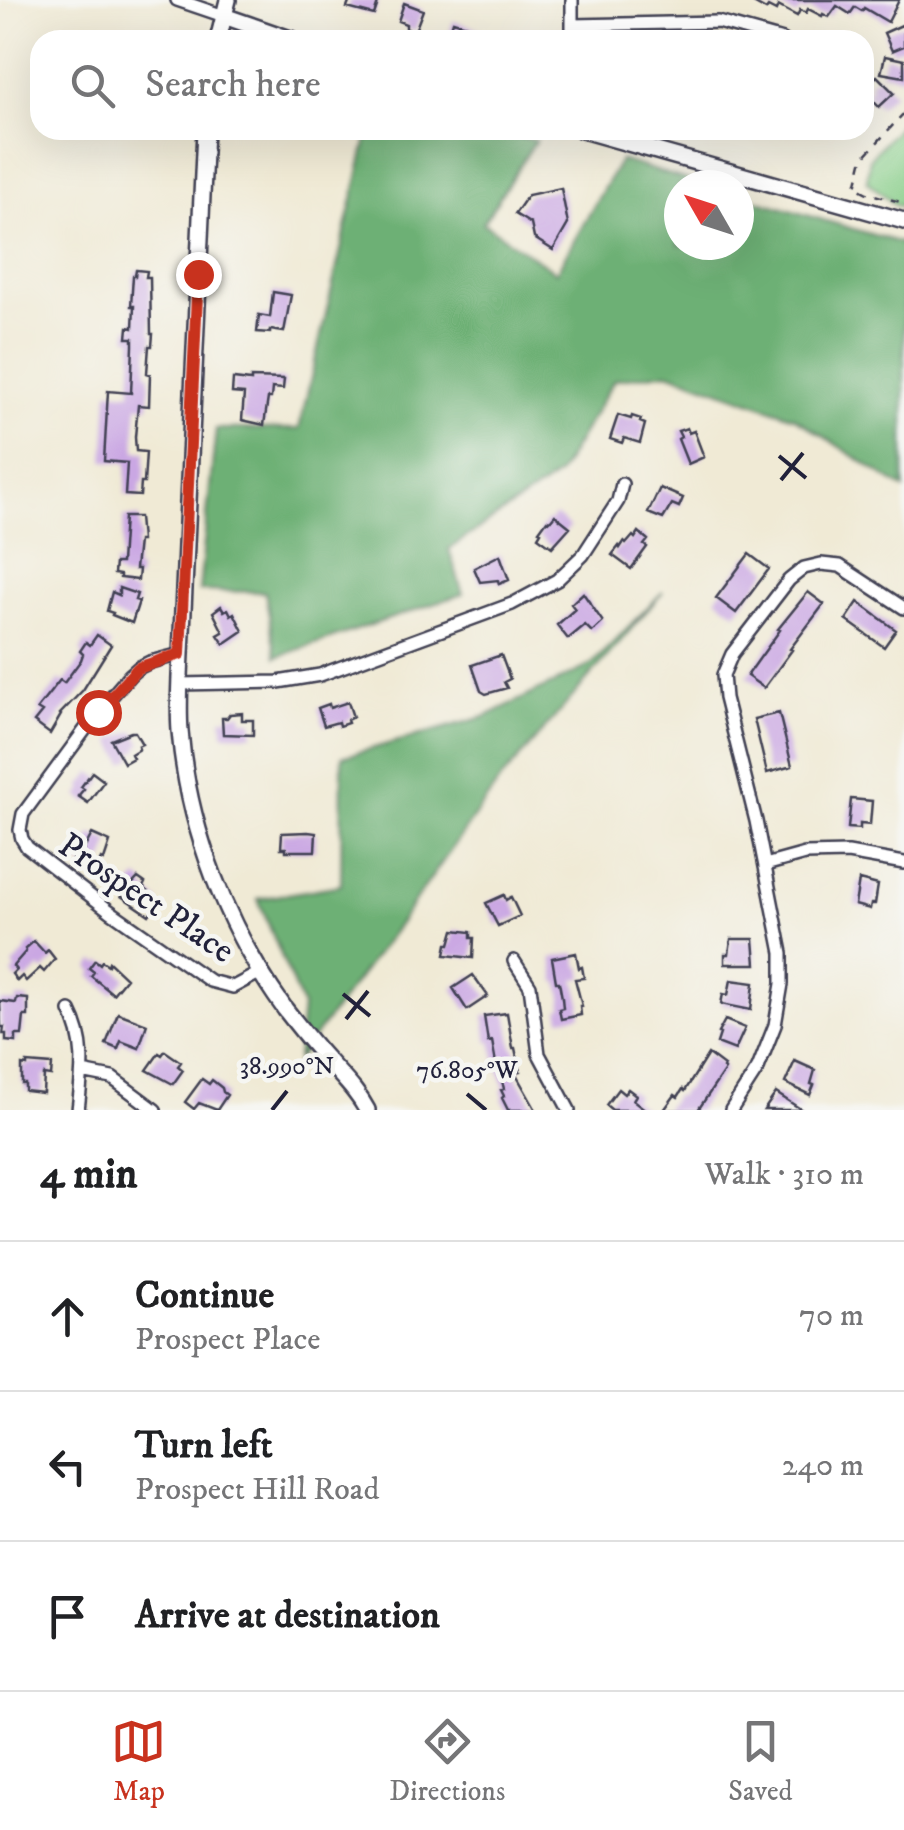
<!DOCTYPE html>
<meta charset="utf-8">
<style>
:root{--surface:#fff;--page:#f2f2f2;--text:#202124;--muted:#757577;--line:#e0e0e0;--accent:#c8321e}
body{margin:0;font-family:"IM FELL DW Pica",serif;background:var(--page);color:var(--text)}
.compass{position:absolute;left:664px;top:170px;width:90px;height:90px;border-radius:50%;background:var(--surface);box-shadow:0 10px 40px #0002;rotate:309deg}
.stop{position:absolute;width:30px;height:30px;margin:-22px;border:8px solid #c8321e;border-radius:50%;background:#fff}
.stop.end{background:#c8321e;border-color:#fff;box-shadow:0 2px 10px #0008}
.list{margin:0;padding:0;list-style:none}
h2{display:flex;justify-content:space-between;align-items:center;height:130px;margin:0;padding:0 40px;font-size:42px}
h2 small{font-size:32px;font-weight:400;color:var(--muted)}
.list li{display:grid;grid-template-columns:65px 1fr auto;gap:30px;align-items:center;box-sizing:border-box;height:150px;padding:0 40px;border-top:2px solid var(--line)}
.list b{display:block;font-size:38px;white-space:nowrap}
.list p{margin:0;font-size:32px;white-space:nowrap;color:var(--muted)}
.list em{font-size:32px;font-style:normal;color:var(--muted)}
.icon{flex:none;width:55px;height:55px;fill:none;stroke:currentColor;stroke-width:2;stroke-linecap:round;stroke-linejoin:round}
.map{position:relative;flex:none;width:904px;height:1110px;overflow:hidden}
.search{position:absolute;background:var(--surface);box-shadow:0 10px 40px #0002;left:30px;right:30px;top:30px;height:110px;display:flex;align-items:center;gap:25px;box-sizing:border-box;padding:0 35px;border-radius:30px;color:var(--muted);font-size:38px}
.sheet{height:580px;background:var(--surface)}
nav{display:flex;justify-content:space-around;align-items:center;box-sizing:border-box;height:140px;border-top:2px solid var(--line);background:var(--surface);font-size:28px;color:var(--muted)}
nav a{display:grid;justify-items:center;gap:5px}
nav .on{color:var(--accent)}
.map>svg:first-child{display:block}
</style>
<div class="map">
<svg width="904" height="1110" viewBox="0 0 904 1110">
<rect width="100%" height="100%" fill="#f6f6f2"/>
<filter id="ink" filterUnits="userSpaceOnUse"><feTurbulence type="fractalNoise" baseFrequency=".01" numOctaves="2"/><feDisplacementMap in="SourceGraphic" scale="20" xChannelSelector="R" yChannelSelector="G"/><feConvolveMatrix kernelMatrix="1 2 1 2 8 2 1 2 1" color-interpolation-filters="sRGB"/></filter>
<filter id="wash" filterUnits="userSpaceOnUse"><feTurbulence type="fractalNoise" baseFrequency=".0048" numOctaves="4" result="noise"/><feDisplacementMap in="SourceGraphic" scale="40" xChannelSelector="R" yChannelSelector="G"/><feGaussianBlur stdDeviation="2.25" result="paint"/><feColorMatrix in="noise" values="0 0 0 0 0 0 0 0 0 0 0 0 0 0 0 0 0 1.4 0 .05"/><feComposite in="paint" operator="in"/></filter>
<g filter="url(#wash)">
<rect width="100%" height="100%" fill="#f0ead5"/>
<path fill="#87cd88" stroke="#547862" stroke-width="2.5" d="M904,120V207L895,205L867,181L870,158Z"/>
<path fill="#6db074" stroke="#486958" stroke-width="2.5" d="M369,130H485L536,140L483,223L556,272L620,160L704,185H679V245H739V195L904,244V489L794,417L668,372L614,380L558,475L449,549L463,594L276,657L265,592L199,591L216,429H299Z
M663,592L498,783L398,925L297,1060L302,1006L258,899L341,885L342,757L484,717L591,665Z"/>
<g id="blocks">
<path fill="#caa7e3" d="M350,0H379L374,15L347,8Z
M748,0H899L888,22L864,8L862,11L855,7L850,14L837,6L829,17L823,14L822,16L808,9L806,13L800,10L797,16L778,6L776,11L768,7L766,10Z
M404,3L423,10L415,31L406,28V24L398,21Z
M453,21L480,29L477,40H457L448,37Z
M904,24V46L892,51L884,33Z
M885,56L904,60V77L881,73Z
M877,76L894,93L879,107L866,93L872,87L868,84Z
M561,188L568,224L553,250L534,238L531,224L515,214L528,195Z
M136,270L147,271L146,277H150L151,334H153L152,346H149L147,373L150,374L149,406L138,405L135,437L136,451L146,452L144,483H141L140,496L125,495L127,463L104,461L108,391L131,393L133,346V338H127L128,327L133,328L134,306H131L133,276H135Z
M273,292L291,295L284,332L270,330V333L257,332L259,315L270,317Z
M251,378L284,379L283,389L272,388L271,398H268L264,425L242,420L244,394L232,393L233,379L251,381Z
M618,415L631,419L632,416L641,419L640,422L645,424L640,443L624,438L622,443L610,439Z
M687,428L689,433L694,431L704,457L688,464L678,439L681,437L678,431Z
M660,488L683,498L679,507L672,504L663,519L648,513Z
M555,515L570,527L552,547L538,537L541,532L539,531L547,520L550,521Z
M124,517H139L141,541H138L135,569H139L138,580L120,578V575L114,574L115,563H121Z
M639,532L648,540L644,545L647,547L631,569L612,555L619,546L620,548L624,542L626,544L633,536L635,538Z
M749,554L769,569L736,613L716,598Z
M500,555L509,580L499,584L498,580L480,582L474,568Z
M119,588L137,594L135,600L139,601L132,623L112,615L113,613L107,611L112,592L119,595Z
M808,592L824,604L790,649L792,650L764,688L747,676L780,630L778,629Z
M583,593L603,622L592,632L585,625L568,639L557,625L575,609L571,604Z
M858,602L896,630L884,647L846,620Z
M221,606L224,611L228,609L231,615L234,613L243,631L224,644L218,635L223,632L213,612Z
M97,635L111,645L83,690L60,714L61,715L50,734L34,722L42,712L37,709L60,680L64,683L81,660L83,654L80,651L86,642L90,645Z
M501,655L510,679L504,682L507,688L486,694L481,691L472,665Z
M348,702L353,717L347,720L348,723L339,726L338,722L324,726L318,708L329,704L330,708Z
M242,713V720H253V735L223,734L222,718H227L230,714Z
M779,713L792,766L767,773L754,719Z
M131,732H135L142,744L138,746L139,749L131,754L133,758L124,763L111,740Z
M92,772L104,781L88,803L78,796L84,789L81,787Z
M851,799L872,801L870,825L860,824V829L848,828Z
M308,832L316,833L315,851H286V848H281L282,833Z
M92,834L110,842L104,860L101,859L96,870L72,860L77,849L83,851Z
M138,878L145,883L143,887L159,901L149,915L121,896Z
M859,880L878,885L875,904H871L870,909L855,905Z
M504,895L506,900L511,897L520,916L498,926L486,903Z
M454,930L471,932V938H474L473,958L445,955L447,944H450Z
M731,939H754L756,964H725V954H729Z
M34,941L45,953L48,950L55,959L44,972L40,968L26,981L22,976L17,981L12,974L16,970L13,966L26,951L25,949Z
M576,953L579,968L582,967L584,978L575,979L582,1006H580L581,1015L561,1019L559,1009L563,1008L562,998L559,982H556L552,958Z
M95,960L100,964L102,961L108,965L109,962L126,978L113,994L91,976L94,972L89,968Z
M473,975L488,996L467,1010L453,988Z
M731,980L754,983L751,1010L721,1004L723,994L728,995Z
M17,998L28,999V1016H24L22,1035H16V1042L6,1041V1034H3L4,1027H1L0,1001L16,1003Z
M118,1013L147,1024L139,1048L121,1041L118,1049L106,1044Z
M507,1013L513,1048H515L520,1072L515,1073L536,1110H508L502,1098L504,1096L501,1090L504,1089L499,1068L497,1069L492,1041L488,1042L484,1016Z
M725,1020L745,1028L735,1050L717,1043L720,1034L718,1033Z
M165,1051L181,1062L178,1066L183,1070L173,1084L147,1070L159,1053L162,1055Z
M708,1054L724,1066L723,1068L725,1070L698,1110H664L675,1095L678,1097L683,1089L685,1091Z
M795,1061L815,1070L811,1084L814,1085L810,1095L785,1083Z
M27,1063L52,1065L51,1076L44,1075L43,1093L25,1091V1084H22V1065L27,1066Z
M202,1079L209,1084L212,1080L222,1088L223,1092L227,1095L217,1110L199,1103L194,1109L185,1102Z
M618,1089L624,1094L628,1089L636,1095L633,1100L646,1110H612L606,1105Z
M776,1093L802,1110H764Z"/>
</g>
</g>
<g filter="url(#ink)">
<use href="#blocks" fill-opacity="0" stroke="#414052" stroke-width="2.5"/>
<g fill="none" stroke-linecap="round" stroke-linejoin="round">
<defs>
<path id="minor" d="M177,0L224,16
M572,0V40
M573,25L718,22L783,40
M181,654L150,662L138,668L130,675L98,712L23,814L20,830L22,839L27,847L110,911L210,981L233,987L261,972
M180,684L278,682L320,675L512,604L557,580L583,555L618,501L622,484
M765,865L805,854L848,853L904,863
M514,961L530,986L539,1054L569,1110
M70,1011C87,1044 82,1073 78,1110
M82,1072L112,1078L155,1110
M731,1110L758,1068L775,1025L782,984V953L756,821L725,698L723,675L732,654L789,580L804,568L821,564L840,566L904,608"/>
<path id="tertiary" d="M224,16L293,40
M218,40L228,0
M205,130L181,654C180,679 178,705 180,731C188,829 227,929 285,1009C299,1027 313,1045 329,1062C343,1078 357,1091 367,1110
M582,130L904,221"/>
</defs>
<use href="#minor" stroke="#414052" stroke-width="16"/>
<use href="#tertiary" stroke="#414052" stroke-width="20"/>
<path stroke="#414052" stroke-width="2.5" stroke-dasharray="8 8" stroke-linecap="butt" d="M904,113L863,158L856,187L867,193L904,203"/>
<use href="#minor" stroke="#fff" stroke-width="11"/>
<use href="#tertiary" stroke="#fff" stroke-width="15"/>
</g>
</g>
<g fill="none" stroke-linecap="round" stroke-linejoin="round" filter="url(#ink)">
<path stroke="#c8321e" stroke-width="12" d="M98,712L138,668L180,654L198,274"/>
</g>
<path fill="none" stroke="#22223b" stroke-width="4" d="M779,456L806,478M781,480L803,453M343,994L370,1016M346,1019L368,991M467,1094L486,1110M272,1110L287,1091"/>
<g text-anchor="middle" stroke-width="9" stroke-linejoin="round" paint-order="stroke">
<g font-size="35" fill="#22223b" stroke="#f6f6f2">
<text transform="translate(147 897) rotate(34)" y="12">Prospect Place</text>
</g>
</g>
<g font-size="25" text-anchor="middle" fill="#22223b" stroke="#f6f6f2" stroke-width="9" stroke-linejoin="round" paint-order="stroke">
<text x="287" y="1074">38.990°N</text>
<text x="467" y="1078">76.805°W</text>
</g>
</svg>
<svg class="compass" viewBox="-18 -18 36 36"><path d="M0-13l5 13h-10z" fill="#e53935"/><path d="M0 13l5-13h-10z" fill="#757577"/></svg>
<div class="stop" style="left:98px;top:712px"></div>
<div class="stop end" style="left:198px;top:274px"></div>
<div class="search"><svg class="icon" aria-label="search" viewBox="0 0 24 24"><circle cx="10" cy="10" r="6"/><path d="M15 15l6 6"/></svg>Search here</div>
</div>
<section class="sheet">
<h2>4 min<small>Walk · 310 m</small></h2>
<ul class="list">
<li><svg class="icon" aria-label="ahead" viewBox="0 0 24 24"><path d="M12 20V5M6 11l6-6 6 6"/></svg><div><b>Continue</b><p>Prospect Place</p></div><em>70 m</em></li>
<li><svg class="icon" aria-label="left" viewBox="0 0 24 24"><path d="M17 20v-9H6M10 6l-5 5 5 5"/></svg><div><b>Turn left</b><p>Prospect Hill Road</p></div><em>240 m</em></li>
<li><svg class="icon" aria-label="arrive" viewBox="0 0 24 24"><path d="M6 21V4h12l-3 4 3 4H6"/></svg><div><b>Arrive at destination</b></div></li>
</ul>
</section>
<nav>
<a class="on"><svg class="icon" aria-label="map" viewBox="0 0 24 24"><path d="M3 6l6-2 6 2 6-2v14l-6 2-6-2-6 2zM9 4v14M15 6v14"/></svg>Map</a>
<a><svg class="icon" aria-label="directions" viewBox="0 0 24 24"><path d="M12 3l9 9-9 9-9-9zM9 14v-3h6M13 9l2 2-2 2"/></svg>Directions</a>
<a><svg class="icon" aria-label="saved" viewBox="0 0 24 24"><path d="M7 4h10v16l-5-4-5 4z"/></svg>Saved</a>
</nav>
